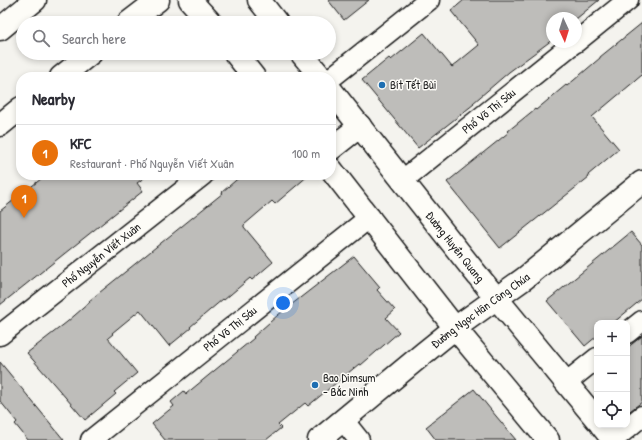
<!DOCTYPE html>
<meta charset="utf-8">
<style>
:root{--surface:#fff;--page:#f7f7f7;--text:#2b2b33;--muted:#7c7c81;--line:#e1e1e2;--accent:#1a73e8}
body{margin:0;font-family:"Patrick Hand",sans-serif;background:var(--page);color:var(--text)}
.controls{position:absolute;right:12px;bottom:12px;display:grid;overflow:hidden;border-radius:8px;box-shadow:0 2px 6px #0003}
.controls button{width:36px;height:36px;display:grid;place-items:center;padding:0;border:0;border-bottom:1px solid var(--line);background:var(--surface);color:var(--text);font:20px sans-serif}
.compass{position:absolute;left:546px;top:12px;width:36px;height:36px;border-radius:50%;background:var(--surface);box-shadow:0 2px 6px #0003;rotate:176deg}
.you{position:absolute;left:283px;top:303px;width:14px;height:14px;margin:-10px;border:3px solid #fff;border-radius:50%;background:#1a73e8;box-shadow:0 0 0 6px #1a73e833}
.badge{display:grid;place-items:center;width:26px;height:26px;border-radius:50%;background:var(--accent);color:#fff;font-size:13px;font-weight:700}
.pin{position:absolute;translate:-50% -33px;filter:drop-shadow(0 1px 2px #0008)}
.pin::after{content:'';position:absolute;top:21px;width:14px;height:12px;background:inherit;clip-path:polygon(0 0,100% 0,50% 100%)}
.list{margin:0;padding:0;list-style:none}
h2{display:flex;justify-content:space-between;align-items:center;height:52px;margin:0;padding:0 16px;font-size:17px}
h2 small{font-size:13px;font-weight:400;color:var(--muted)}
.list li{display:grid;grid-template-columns:26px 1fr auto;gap:12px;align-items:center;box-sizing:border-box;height:56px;padding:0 16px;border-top:1px solid var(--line)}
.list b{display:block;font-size:15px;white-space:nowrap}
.list p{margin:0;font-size:13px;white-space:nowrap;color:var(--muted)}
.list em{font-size:13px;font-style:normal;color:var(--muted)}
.icon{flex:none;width:22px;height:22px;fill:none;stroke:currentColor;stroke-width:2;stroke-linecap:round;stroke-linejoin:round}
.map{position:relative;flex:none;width:642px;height:440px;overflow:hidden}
.search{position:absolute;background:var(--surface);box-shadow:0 2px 6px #0003;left:16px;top:16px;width:320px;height:44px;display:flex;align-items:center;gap:10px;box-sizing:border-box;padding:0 14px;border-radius:22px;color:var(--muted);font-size:15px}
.panel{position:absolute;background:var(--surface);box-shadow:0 2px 6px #0003;left:16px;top:72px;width:320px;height:108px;border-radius:16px}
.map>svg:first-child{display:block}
</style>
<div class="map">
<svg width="642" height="440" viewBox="0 0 642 440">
<rect width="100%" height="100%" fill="#f4f3ee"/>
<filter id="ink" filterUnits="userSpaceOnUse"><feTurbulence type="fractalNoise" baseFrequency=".025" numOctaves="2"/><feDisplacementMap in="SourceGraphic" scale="8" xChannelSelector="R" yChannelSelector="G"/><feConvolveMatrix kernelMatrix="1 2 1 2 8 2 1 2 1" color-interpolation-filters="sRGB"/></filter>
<g filter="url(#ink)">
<path fill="#bebdba" stroke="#1c1c1c" d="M328,0H369L344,20Z
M464,0H599L576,19L552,18V40L509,72L473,103L474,104L418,148L362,80L389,58L391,60L424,33L452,67L479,45L451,11Z
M642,23V75L592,117L619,149L588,175L589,177L500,248L447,182L509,132L508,131L535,109L536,110L566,85L567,86L600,58V57Z
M46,175H148L137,183L143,191L0,305V211Z
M242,175H309L275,204L272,201L244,225V227L273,262L252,280L250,278L224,300L223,299L190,327L191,328L169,346L140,310L112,333L113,334L108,338L137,373L114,392L116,394L85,420L27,353L67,322L90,302L89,301L223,193L222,192Z
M631,232L642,245V299L613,323H597V336L585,346L547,301Z
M354,256L380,287L377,290L395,310L386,318L399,332L361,365L359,364L308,406L305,403L278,425L281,428L266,440H165L152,424L174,406L171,402L184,391L186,394L254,338L253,337L278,315Z
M642,336V402L627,413V348Z
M0,362L64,440H28L15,424L17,422L0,401Z
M474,389L491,410L516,440H436L426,427Z"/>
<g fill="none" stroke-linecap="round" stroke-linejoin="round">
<defs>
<g id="street">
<path d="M576,42L628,0"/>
<path d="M331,78L429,0"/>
<path id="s1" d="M403,180L575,42"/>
<path d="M627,333L642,321"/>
<path id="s2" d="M0,335L203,175"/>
<path d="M567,382L597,358"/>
<path d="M343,420L359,440"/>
<path id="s3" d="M91,440L370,217"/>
<path d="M613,440L642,416"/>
</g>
<g id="secondary">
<path d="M190,0L211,23"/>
<path d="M259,0L277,23"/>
<path d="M235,53L254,77"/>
<path d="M301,53L321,77"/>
<path id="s4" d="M331,90L474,271L597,420"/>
<path d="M331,149L360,126"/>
<path d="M331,169L455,328L548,440"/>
<path d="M601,425L613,440"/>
<path id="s5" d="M319,440L424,353L455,328L525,278L642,182"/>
</g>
<path id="primary" d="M128,23L158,0
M0,29L35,0
M61,77L91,53
M0,125L21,108"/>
</defs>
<use href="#street" stroke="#1c1c1c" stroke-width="23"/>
<use href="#secondary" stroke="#1c1c1c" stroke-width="25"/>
<use href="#primary" stroke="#1c1c1c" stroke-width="25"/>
<use href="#street" stroke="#fdfcf7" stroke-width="20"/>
<use href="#secondary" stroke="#fdfcf7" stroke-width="22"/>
<use href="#primary" stroke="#fdfcf7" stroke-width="22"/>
</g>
</g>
<g fill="#1f6fb2" stroke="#fdfcf7" stroke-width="1.5">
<circle cx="382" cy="85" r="4"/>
<circle cx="315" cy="385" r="4"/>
</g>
<g text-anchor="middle" stroke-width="3" stroke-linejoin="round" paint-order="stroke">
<g font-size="12" fill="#1c1c1c" stroke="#fdfcf7" text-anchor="start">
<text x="390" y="89">Bít Tết Bùi</text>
<text x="323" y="382">Bao Dimsum<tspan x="323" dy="14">- Bắc Ninh</tspan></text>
</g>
<g font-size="12" fill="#1c1c1c" stroke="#fdfcf7">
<text dy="4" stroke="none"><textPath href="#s1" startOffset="110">Phố Võ Thị Sáu</textPath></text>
<text dy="4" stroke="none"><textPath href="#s4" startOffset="200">Đường Huyền Quang</textPath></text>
<text dy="4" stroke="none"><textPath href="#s2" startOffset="129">Phố Nguyễn Viết Xuân</textPath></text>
<text dy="4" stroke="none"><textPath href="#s5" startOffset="207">Đường Ngọc Hân Công Chúa</textPath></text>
<text dy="4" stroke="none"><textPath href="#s3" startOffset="178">Phố Võ Thị Sáu</textPath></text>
</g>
</g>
</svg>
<div class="controls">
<button>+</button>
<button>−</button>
<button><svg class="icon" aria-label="locate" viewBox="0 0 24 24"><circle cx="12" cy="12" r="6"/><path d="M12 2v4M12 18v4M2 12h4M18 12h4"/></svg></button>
</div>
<svg class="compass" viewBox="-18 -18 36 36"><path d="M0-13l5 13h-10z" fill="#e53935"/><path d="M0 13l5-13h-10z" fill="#7c7c81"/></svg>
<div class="you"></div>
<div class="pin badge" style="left:24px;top:218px;background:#e8710a">1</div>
<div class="search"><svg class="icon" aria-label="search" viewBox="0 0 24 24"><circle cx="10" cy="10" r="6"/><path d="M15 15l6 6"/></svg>Search here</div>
<section class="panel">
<h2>Nearby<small></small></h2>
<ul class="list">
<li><span class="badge" style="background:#e8710a">1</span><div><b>KFC</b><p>Restaurant · Phố Nguyễn Viết Xuân</p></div><em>100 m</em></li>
</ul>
</section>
</div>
